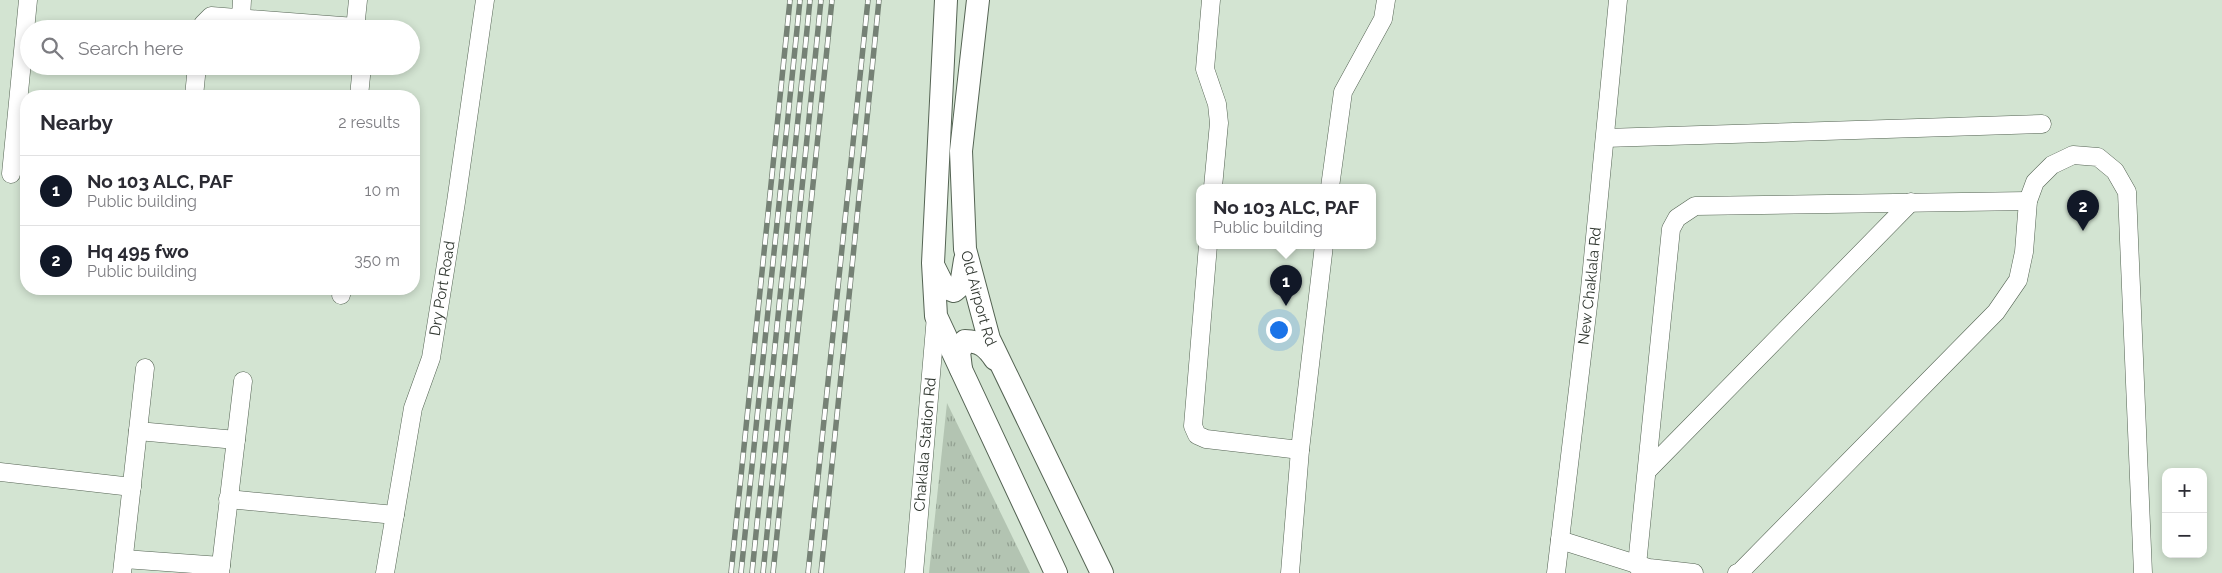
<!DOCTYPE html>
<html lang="en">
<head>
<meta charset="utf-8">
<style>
	:root { --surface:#fff; --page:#f7f7f7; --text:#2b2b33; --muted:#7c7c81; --line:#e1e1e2; --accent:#111827 }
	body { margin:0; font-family:Raleway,sans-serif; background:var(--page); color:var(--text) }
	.controls { position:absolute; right:15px; bottom:15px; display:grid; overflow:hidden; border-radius:10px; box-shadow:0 2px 8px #0003 }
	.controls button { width:45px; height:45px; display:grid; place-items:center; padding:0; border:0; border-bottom:1px solid var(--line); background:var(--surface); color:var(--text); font:25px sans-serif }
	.you { position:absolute; left:1278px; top:329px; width:18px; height:18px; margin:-12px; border:4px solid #fff; border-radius:50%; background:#1a73e8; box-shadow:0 0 0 8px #1a73e833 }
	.badge { display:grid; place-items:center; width:32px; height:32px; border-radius:50%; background:var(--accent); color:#fff; font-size:16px; font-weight:700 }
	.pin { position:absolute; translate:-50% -41px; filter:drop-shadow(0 1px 2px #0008) }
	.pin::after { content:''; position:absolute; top:26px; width:18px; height:15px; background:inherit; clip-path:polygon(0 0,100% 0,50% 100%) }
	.popup { position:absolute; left:1196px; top:184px; width:180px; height:65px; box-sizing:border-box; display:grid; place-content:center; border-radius:10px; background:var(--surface); filter:drop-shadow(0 1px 4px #0005); font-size:16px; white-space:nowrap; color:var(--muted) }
	.popup b { font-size:19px; color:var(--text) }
	.popup::after { content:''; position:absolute; left:50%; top:100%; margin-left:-10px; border:10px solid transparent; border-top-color:var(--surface) }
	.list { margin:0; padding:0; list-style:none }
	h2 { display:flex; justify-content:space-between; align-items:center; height:65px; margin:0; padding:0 20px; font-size:21px }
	h2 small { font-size:16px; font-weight:400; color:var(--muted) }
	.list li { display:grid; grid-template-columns:32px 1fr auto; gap:15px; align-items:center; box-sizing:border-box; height:70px; padding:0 20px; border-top:1px solid var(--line) }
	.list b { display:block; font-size:19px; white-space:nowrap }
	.list p { margin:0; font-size:16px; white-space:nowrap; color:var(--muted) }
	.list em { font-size:16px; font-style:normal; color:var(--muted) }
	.icon { flex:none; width:28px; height:28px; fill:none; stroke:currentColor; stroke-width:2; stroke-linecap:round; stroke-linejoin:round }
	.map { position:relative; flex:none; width:2222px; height:573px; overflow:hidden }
	.search { position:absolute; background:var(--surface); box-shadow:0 2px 8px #0003; left:20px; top:20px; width:400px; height:55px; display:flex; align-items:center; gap:12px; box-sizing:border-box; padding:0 18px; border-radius:28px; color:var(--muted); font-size:19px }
	.panel { position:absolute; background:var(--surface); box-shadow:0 2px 8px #0003; left:20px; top:90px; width:400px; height:205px; border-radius:20px }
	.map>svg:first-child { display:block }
</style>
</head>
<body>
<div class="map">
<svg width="2222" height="573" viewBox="0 0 2222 573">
	<defs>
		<pattern id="park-tufts" width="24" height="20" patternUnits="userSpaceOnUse" patternTransform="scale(1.25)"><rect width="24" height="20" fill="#b3c4b2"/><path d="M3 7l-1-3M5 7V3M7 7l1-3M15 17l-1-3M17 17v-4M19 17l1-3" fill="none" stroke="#92a091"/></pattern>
	</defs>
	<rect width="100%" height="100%" fill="#d3e4d2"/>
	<path fill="url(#park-tufts)" d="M 947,403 L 1030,573 L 929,573 Z"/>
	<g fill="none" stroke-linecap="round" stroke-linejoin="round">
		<defs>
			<g id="minor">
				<path d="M 1211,0 L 1205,69 L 1217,104 L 1219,123 L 1213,187"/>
				<path d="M 241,18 L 242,0"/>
				<path d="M 202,29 L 203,24 L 211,16 L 355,27"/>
				<path d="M 355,29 L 358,0"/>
				<path d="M 194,96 L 197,66"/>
				<path d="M 359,96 L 362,66"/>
				<path d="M 1605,138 L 2042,124"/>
				<path d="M 11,174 L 28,0"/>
				<path d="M 1330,187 L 1343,92 L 1383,19 L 1386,0"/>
				<path d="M 1208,245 L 1193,426 L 1197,435 L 1206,439 L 1300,450 L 1290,573"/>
				<path d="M 341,295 L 342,289"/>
				<path d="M 138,431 L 236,440"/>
				<path d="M 1300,450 L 1324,245"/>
				<path d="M 1647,471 L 1911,202"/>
				<path d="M 0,472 L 132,487"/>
				<path d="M 228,499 L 395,515"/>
				<path d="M 1560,540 L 1649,568 L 1694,573"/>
				<path d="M 124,559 L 221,566"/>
				<path d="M 122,573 L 145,368"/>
				<path d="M 220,573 L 243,381"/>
				<path id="s1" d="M 385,573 L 413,408 L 431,358 L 456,202 L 485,0"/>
				<path id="s2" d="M 914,573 L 936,316"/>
				<path id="s3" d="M 1556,573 L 1590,289 L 1618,0"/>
				<path d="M 1642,573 L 1637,565 L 1671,229 L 1677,218 L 1695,206 L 2028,201"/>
				<path d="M 1737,573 L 1740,572 L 1996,312 L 2018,280 L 2024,252 L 2028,201 L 2035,182 L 2052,165 L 2073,155 L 2098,157 L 2115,171 L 2127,192 L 2143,573"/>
			</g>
			<g id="major">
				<path d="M 946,0 L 933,263 L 936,316 L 1056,573"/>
				<path id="s4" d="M 978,0 L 961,151 L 965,249 L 989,339 L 1102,573"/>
				<path d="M 934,267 L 944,287 L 954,291 L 961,285 L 965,260"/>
				<path d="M 961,369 L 959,352 L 965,341 C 980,341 987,347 995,359"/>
			</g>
		</defs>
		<use href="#minor" stroke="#546353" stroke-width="19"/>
		<use href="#major" stroke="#546353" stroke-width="24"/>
		<use href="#minor" stroke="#fff" stroke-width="18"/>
		<use href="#major" stroke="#fff" stroke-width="22"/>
		<defs>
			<path id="rail" d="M 731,573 L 790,0
				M 741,573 L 800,0
				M 752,573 L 810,0
				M 763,573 L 821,0
				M 773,573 L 832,0
				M 808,573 L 868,0
				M 821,573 L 879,0"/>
		</defs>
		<use href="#rail" stroke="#758175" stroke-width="5.5"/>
		<use href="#rail" stroke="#fff" stroke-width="4" stroke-dasharray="11" stroke-linecap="butt"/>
	</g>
	<g text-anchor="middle" stroke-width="4" stroke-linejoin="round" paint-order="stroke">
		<g font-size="15" fill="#303730" stroke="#fff">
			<text dy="5" stroke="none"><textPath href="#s3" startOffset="289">New Chaklala Rd</textPath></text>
			<text dy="5" stroke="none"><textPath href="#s1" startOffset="291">Dry Port Road</textPath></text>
			<text dy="5" stroke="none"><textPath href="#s4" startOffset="301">Old Airport Rd</textPath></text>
			<text dy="5" stroke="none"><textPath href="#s2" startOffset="129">Chaklala Station Rd</textPath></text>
		</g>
	</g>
</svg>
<div class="controls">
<button>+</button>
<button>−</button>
</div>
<div class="you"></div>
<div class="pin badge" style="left:1286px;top:306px">1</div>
<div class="popup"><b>No 103 ALC, PAF</b>Public building</div>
<div class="pin badge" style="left:2083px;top:231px">2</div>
<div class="search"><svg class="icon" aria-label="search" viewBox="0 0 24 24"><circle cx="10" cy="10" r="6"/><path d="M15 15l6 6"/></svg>Search here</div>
<section class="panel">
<h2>Nearby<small>2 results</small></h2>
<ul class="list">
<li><span class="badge">1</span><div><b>No 103 ALC, PAF</b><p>Public building</p></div><em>10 m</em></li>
<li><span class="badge">2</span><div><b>Hq 495 fwo</b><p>Public building</p></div><em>350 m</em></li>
</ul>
</section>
</div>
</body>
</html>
